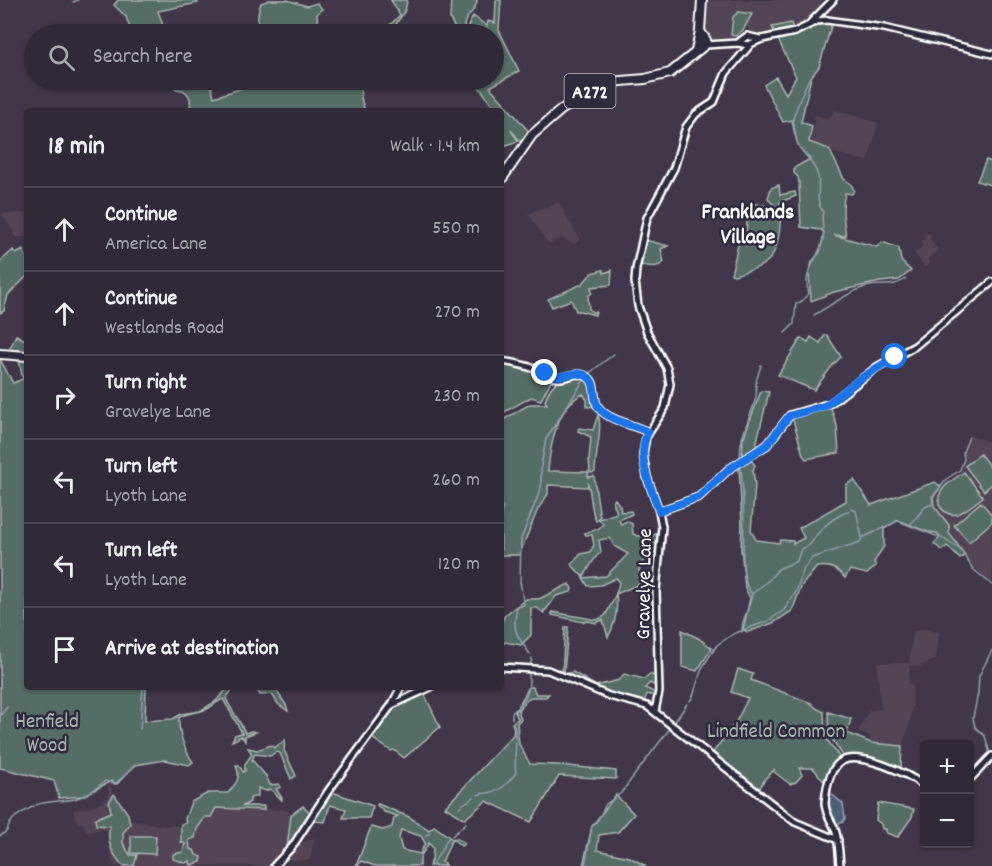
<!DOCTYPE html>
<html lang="en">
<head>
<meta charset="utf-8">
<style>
	:root { --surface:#322938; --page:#3d3543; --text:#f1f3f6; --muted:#a8a6ae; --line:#4d4553 }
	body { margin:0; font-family:Dekko,sans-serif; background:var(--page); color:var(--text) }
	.controls { position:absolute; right:18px; bottom:18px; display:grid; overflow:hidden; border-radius:6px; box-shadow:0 2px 4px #0004 }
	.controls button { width:54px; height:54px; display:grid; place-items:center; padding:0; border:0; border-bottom:2px solid var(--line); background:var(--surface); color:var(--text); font:30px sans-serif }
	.stop { position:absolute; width:18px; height:18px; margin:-14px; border:4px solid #1a73e8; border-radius:50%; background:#fff }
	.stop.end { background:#1a73e8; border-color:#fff; box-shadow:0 2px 6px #0008 }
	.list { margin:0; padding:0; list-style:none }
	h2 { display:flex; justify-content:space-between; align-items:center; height:78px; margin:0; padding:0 24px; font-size:26px }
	h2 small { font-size:20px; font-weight:400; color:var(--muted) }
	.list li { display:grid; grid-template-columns:39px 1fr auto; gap:18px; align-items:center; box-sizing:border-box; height:84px; padding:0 24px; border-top:2px solid var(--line) }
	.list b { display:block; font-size:22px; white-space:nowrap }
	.list p { margin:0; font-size:20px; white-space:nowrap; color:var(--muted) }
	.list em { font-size:20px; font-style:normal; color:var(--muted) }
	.icon { flex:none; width:33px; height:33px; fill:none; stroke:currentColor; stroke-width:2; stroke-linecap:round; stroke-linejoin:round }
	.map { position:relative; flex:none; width:992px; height:866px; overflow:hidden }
	.search { position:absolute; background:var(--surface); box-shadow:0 2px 4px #0004; left:24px; top:24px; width:480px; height:66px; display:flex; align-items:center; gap:15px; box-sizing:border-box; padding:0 21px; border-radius:33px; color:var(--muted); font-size:22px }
	.panel { position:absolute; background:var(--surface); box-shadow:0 2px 4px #0004; left:24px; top:108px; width:480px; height:582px; border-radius:6px }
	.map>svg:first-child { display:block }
</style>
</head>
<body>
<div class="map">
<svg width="992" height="866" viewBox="0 0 992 866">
	<rect width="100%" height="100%" fill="#42374a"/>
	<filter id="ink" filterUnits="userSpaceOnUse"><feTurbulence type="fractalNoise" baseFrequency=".0167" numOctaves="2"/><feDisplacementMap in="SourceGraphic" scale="12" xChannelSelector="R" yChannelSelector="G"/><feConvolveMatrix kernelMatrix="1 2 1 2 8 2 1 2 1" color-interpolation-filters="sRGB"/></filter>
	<g filter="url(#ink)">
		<path fill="#534456" d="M 706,0 L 833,0 L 800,29 L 762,39 L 751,35 L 748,28 L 743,29 L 739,39 L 721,41 L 713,40 L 704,28 Z
			M 834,110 L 878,123 L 868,161 L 833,153 L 831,150 L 811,142 L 815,115 L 830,120 Z
			M 558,202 L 580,239 L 575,244 L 561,238 L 549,244 L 528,214 L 544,207 L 547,208 Z
			M 27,213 L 27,237 L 16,237 L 2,214 Z
			M 929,233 L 931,241 L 939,250 L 927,259 L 930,263 L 925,267 L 915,254 L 915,252 L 922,248 L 922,240 L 925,240 L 925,234 Z
			M 971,436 L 992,443 L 992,585 L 971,564 L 949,533 L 949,525 L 934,506 L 933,497 L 941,487 L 961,471 L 965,460 L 964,453 Z
			M 924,629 L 939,632 L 936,659 L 919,667 L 910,665 L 908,684 L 912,685 L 913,703 L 908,730 L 902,746 L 871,743 L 870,736 L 858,732 L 869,711 L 881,709 L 877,663 L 909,663 L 913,632 Z
			M 108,781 L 110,781 L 112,795 L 123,803 L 130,820 L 163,826 L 186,825 L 230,791 L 225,807 L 285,810 L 293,814 L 288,849 L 272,866 L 115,866 L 111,858 L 112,857 L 109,849 L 106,830 L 99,829 L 87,833 L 83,823 L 78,824 L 73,810 L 88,808 L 103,802 L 109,795 Z
			M 314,838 L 310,860 L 290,860 L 286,853 L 292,847 Z"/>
		<path fill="#566c66" stroke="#aab6b2" stroke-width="1.5" fill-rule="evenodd" d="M 118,0 L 196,0 L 198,3 L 158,11 L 166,34 L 132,34 L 126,17 L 114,5 Z
			M 269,0 L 287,0 L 307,6 L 317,3 L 322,9 L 317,14 L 319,33 L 327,29 L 330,34 L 259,34 C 257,24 257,13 261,3 Z
			M 391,0 L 407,0 C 406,18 396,16 393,34 L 391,29 L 386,29 L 400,15 Z
			M 451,0 L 477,0 C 477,13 460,17 465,32 L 473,16 L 487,26 L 488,21 L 495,23 L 496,0 L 501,0 L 499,30 L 519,71 L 490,87 L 532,135 L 524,146 L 511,130 L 518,141 L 501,147 L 501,121 L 504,121 L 501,117 L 501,111 L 497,111 L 474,80 L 494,80 L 494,34 L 458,34 L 450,19 Z
			M 738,12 L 752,14 L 743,30 L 736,36 L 731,35 L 733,17 Z
			M 833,20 L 819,67 L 811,77 L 801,122 L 812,126 L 809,142 L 829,149 L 844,179 L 851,184 L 854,190 L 852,194 L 845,193 C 841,209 844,221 846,236 L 834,235 L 877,247 L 882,242 L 899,248 L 901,261 L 911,271 L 899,280 L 880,282 L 834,292 L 811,301 L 809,273 L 812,262 L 820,252 L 824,232 L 821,230 L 801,227 L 799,183 L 798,177 L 794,173 L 794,168 L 810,159 C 795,146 796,139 793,120 L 783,122 L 764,85 L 776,77 L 786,94 L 796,77 L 772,27 L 791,23 L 794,31 L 810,23 Z
			M 169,80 L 210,80 L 214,97 L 246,87 L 252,80 L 351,80 L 355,86 L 359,80 L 364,80 C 358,90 361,100 365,111 L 189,111 C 193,99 189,89 175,89 Z
			M 986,160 L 992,162 L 992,183 L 990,185 L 977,181 Z
			M 779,185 L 780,195 L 795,192 L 796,196 L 780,202 C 779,210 781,218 780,225 C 777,262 767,266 734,275 L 731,274 L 739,241 L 738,238 L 740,236 L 754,241 L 769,241 L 745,237 L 750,203 L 775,207 L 768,198 L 771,188 Z
			M 645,240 L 668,246 L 661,249 L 664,262 C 657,269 649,266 640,265 Z
			M 13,250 L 16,254 L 23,250 L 27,259 L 27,276 L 8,295 L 4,311 L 0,313 L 0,262 Z
			M 603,270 L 604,273 L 612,270 L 611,285 L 591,287 L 592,293 L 588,296 L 589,309 L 592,312 L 596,312 L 595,315 L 580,311 L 576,311 L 571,300 L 552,307 L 548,299 L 582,284 L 592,273 Z
			M 16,335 L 27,341 L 27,687 L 146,687 L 145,721 L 173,719 L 181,714 L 200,711 L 215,702 L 229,687 L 235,687 L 226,698 C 231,711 240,720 245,733 L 251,731 L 256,732 L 245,736 L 245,741 L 242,736 L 232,741 L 235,735 L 242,733 L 223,699 C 218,701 214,705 209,708 C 200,713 187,712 179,718 C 178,732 185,751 193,762 L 189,765 L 165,760 L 135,765 L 117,784 L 111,781 L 83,796 L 59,798 L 54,781 L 0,768 L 0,359 L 13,383 L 23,379 L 18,356 L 7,355 Z
			M 825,335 L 827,335 L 841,357 L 832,366 L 814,390 L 778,375 L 801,338 L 808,342 L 811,337 L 820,343 Z
			M 501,363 L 552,379 L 541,400 L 531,397 L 501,414 Z
			M 584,373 C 598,380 601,391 596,406 L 587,407 L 587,400 L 583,394 C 557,405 550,446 548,471 L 588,472 L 588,477 L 594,476 C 596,489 597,502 600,516 L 596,521 C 590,508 592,497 588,484 L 587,487 L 548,485 L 548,494 L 538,509 L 519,555 L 501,555 L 501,514 L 503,507 L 501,506 L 501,421 L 530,404 L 547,404 L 545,401 C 551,379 565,377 584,373 Z
			M 761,391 L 769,392 L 756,445 L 753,451 L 742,458 L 743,439 Z
			M 830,405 L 837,426 L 839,453 L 806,459 L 803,455 L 792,416 Z
			M 598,415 C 603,427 595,456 595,472 L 590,473 L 589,459 L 591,437 L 578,431 L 579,428 L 593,430 Z
			M 980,454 L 992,470 L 992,484 L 984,491 L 965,466 Z
			M 749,458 L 755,465 L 753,470 L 755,486 L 751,530 L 756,540 L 779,543 L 780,540 L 793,541 L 793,544 L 804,538 L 799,528 L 846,501 L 846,485 L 854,480 L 871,505 L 935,482 L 941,487 L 933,497 L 934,506 L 949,525 L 949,533 L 965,555 L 960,559 L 947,546 L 942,550 L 934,544 L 940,537 L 937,533 L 928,532 L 898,520 L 884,529 L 884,546 L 874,562 L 876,566 L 867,574 L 850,570 L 845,578 C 837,568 829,565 817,567 L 802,585 L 792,611 L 773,623 L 748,632 L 743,630 L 750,598 L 745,588 L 741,548 L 742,525 L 739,466 Z
			M 964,472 L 983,497 C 969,507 952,526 939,505 C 936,488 952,481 964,472 Z
			M 615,499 L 620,506 L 621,512 L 631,511 L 632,514 L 619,520 L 621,524 L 627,521 L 632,524 L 633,534 L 637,536 L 659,534 L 657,554 L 646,555 L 639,570 L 641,577 L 655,577 L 655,589 L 649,580 L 616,594 C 618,609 615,625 608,637 L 603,620 L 596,623 L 588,621 L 583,622 L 552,615 L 552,612 L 597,620 L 605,616 C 610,606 619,592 619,581 L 616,578 L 601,585 L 588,586 L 583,578 L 606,576 L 628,554 L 614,546 L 610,538 L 599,540 L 601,552 C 591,560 590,569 583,577 L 571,564 L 581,554 L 590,552 L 594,545 L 592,535 L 586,535 L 584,533 L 598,529 L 603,524 L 599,519 L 617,513 L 613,502 Z
			M 981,502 L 992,515 L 992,522 L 969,542 L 954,525 Z
			M 569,584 L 572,589 L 571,592 L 556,596 L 546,610 L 544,610 L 544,613 L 537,608 L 531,608 L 531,635 L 521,645 L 505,642 L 501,647 L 502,622 L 505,615 L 526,599 L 539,599 Z
			M 565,627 L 568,627 C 567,644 565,658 564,674 L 573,672 L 596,686 L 619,680 L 624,674 L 644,679 L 650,674 L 654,676 L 654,630 L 657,687 L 650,683 L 645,688 L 656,693 L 656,696 L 647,694 L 644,702 L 598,690 L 562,674 Z
			M 682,630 L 698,638 L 712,648 L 697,671 L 682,667 Z
			M 738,669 L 753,674 L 751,680 L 811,703 L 816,708 L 824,712 L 825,737 L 840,758 L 826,784 L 813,768 L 799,768 L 802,775 L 796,782 L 790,784 L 773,771 L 775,769 L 765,779 L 758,791 L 712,754 L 737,720 L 748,698 L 731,692 Z
			M 264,687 L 274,687 L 286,705 L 288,711 L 278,704 L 272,694 L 260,695 L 257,690 Z
			M 529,687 L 533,687 L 536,694 L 549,694 L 546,697 L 530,697 L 518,710 L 521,719 L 517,723 L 519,744 L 530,764 L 558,765 L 616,771 L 616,779 L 559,776 L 531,822 L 486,801 L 465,819 L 445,807 L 513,735 L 514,729 L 512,723 L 518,719 L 515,712 Z
			M 423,691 L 440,727 L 404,758 L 394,750 L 391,751 L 369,736 L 391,706 Z
			M 828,712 L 851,719 L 847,733 L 871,743 L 902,746 L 901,769 L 884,763 L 844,757 L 829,735 Z
			M 285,740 L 284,750 L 296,776 L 291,779 L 280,753 L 276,752 L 270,756 L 255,754 L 252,760 L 266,776 L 270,785 L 279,784 L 281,787 L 276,789 L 282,798 L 282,800 L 270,789 L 266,791 L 258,788 L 258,796 L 250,798 L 250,802 L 243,806 L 264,806 L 264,810 L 216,808 L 211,817 L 205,817 L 197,829 L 195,838 L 189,840 L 190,849 L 194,850 L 196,855 L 202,857 L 201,862 L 191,865 L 190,861 L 185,863 L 173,859 L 173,854 L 183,852 L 185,844 L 181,842 L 181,824 L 186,823 L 185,819 L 191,802 L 208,793 L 228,793 C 237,782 241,779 236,765 L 239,765 L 243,772 L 245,771 L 245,764 L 252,754 L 248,748 L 257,750 L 271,745 L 274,748 Z
			M 329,791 L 373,806 L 369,818 L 343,818 L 346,809 L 330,805 L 325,822 L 315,821 L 311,817 Z
			M 114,794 L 128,814 L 130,824 L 123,833 L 123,843 L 130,855 L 137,855 L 134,866 L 123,866 C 112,853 106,843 110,826 L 96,825 L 95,819 L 111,812 L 109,802 Z
			M 616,795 L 634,814 L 618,832 L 599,835 L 597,850 L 629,857 L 646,866 L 583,866 L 592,826 Z
			M 878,803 L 914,809 L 912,817 L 898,837 L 886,833 L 886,829 L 882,829 L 881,824 L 876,820 Z
			M 378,804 L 409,817 L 429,830 L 434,826 L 452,839 L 455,838 L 462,841 L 464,844 L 461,846 L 454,840 L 451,841 L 442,862 L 446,866 L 429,866 L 432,860 L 433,848 L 429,843 L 420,857 L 420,866 L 375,866 L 361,861 L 358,866 L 356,866 L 371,827 L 383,830 L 392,827 L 394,818 L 398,816 L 384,812 L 377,805 ZM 401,830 L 421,836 L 425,843 L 420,854 L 402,850 L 399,838 Z
			M 303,806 L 311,813 L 291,846 L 287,848 L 291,815 Z
			M 131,836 L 156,836 L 155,854 L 131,853 Z"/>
		<path fill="#4d6178" stroke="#94a0ae" stroke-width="1.5" d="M 829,792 L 843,804 L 845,818 L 843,822 L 836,825 C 828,814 827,806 829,792 Z"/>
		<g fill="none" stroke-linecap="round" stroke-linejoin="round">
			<path stroke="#94a0ae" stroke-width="1.5" d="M 73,2 L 78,0
				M 814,315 C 830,306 847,293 865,287 C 881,282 891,289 906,279
				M 785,333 L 794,324 L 796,304 L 802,301 L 809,293 C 801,272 819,259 823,240 C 825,230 820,221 823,212 C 815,202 820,189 818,176 C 815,164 807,158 800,148 C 795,141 794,130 792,121 C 797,107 802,92 809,79
				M 588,374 L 614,354
				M 740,460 C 739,433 750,421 756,397 C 757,392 756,388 756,383 C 757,377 760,370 761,365
				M 740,465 C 744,485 743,506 744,526 C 744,545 739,578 751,593
				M 851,509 L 856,511 L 862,537
				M 910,525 L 925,507 L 933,504 L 932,497 L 948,478 L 960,470 L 964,459 L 963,452 L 969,437
				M 742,632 C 741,618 751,607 752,594 L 770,579 L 778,569 L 797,561 L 801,549 C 815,544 811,540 821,530 C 828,522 839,515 849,511
				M 530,654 C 516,634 512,632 517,607 L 524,605 L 520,582 L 521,539 L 541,488 L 541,466 L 546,439 L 585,378
				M 530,666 L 532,658
				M 690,701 L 693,696 L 702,668 L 717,645 L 733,634 L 768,621 L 784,610 L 796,592 L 804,568 L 812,558 L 860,542 L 862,538 L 898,521 L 944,539 L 960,549 L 973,569 L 992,585
				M 0,716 L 7,707
				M 512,719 L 512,713 C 527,699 530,693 529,672
				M 674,723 L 687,704
				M 140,729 L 143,687
				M 990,754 L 985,736 L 975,727 L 973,718 L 978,693 L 979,676 L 992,650
				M 478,795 C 484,792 486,794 492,792 C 503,790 509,781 516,773 C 513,756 519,739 513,722
				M 36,805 C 49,800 62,802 75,799 C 85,796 97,788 105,781 L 115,784 L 135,766
				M 459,807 L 474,797
				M 426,835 L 430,833
				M 0,836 L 7,831 C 10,817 22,813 34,806
				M 452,836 L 466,823
				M 432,866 L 448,838
				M 585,866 L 592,826 L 598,820 L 606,804 L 621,793 L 671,727"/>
			<defs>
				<path id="secondary" d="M 811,22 L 833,0
					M 739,42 L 747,36 L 760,39
					M 705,45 L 738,43 L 748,45 L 762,39 L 795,32 L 817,21 L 827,20 L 884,28 L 992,54
					M 501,361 C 516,363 532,367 546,373 C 550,375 553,378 559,378 C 568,378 576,371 586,376 C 599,382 591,399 599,408 C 609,421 635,425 648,432
					M 659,511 L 699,497 L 729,469 L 767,445 L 790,415 L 831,403 L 877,367 L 915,346 L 992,282
					M 501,667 L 548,670 L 609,696 L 647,706 L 795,822 L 838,840
					M 392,705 L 431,687
					M 655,711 L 659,692 L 656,591 L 662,527 L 659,511 L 647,477 L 643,454 L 646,437 L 665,408 L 670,384 L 667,368 L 647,332 L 638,306 L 635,281 L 636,269 L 647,218 L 674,168 L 686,127 L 696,114 L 714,102 L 726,73 L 751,44
					M 970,779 L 992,756
					M 274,866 L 292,847 L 329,790 L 391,706 L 401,687
					M 840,866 C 839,854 839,841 835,829 C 831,820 825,813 825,803 C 826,790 829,768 842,761 C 860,751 909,774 924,786"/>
				<path id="highway" d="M 696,51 L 700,31 L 702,0
					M 501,180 L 532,135 L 561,110 L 595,88 L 610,82 L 645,79 L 670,73 L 706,44 L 706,40 L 700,31
					M 0,354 L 27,356"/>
			</defs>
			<use href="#secondary" stroke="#fff" stroke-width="10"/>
			<use href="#highway" stroke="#fff" stroke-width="12"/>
			<use href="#secondary" stroke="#2f2a3d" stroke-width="5"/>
			<use href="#highway" stroke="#2f2a3d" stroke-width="8"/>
		</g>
	</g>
	<g fill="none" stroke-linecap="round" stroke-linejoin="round" filter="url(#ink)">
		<path stroke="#1a73e8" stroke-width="8" d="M 545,373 C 563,382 571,369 585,375 C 599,382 591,398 599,408 C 609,421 635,425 648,432 C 635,456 651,487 659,511 L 699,497 L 729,469 L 767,445 L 789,416 L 825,406 L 858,380 L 895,357"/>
	</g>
	<g text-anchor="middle" stroke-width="5" stroke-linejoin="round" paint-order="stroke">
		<rect fill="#2f2a3d" stroke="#c1bfc5" stroke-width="1.5" x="564.5" y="74" width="51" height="34" rx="4.5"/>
		<g font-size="20" font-weight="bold" fill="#fff">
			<text x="590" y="98">A272</text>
		</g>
		<g font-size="21" fill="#fff" stroke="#2f2a3d">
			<text transform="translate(643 584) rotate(-89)" y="7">Gravelye Lane</text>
		</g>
		<g font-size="21" fill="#aab6b2" stroke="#2f2a3d">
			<text x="47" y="727">Henfield<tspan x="47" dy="24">Wood</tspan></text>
			<text x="776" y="737">Lindfield Common</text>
		</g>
		<g font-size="22" font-weight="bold" fill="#fff" stroke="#2f2a3d">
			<text x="748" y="218">Franklands<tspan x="748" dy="25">Village</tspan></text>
		</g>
	</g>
</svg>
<div class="controls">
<button>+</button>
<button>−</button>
</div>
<div class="stop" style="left:895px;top:357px"></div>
<div class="stop end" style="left:545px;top:373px"></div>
<div class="search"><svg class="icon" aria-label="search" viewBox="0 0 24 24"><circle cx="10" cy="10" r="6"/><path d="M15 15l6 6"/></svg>Search here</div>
<section class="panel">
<h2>18 min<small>Walk · 1.4 km</small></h2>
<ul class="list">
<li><svg class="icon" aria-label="ahead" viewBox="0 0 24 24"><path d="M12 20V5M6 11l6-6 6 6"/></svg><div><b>Continue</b><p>America Lane</p></div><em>550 m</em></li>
<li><svg class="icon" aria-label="ahead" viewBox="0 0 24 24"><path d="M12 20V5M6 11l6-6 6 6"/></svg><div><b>Continue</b><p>Westlands Road</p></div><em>270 m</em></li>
<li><svg class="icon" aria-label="right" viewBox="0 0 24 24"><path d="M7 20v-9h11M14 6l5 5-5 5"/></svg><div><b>Turn right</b><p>Gravelye Lane</p></div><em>230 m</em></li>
<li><svg class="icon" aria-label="left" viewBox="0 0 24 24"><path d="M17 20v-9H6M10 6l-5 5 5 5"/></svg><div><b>Turn left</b><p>Lyoth Lane</p></div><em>260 m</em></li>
<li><svg class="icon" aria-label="left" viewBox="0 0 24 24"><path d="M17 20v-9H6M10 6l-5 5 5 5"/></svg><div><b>Turn left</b><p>Lyoth Lane</p></div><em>120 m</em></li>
<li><svg class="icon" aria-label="arrive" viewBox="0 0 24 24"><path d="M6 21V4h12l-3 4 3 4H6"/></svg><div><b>Arrive at destination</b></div></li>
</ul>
</section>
</div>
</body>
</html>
